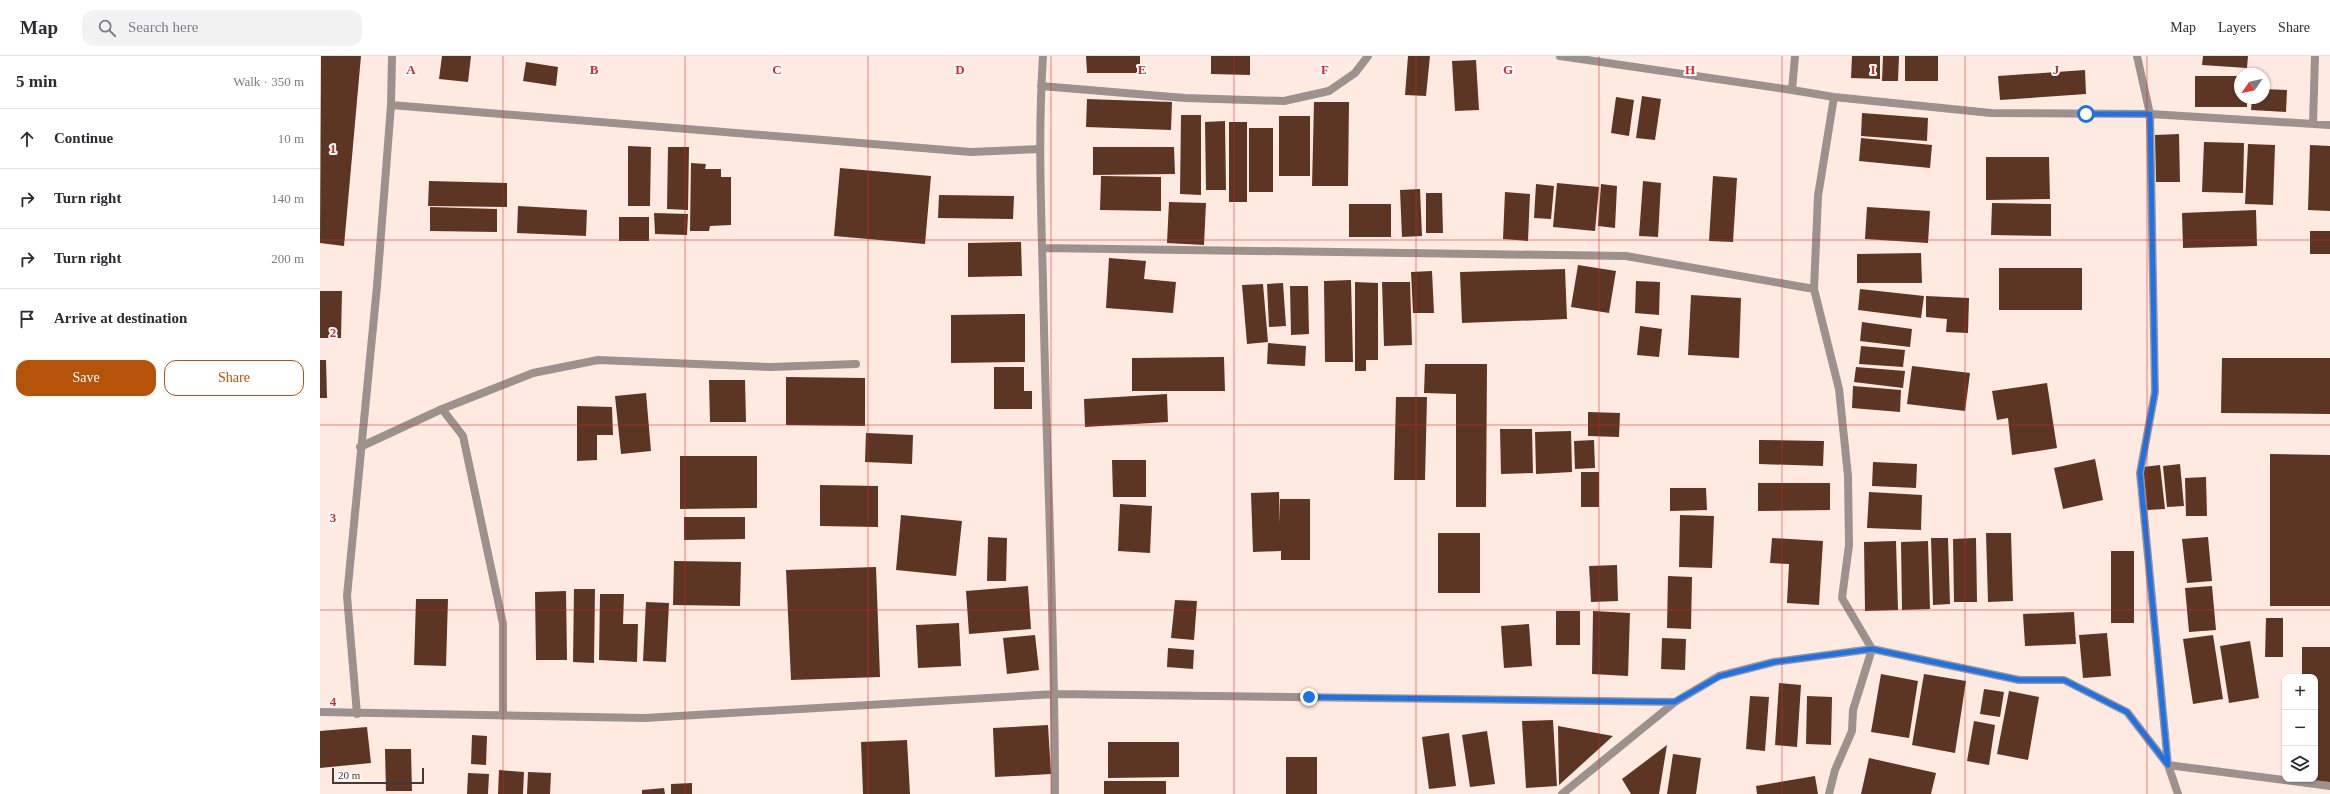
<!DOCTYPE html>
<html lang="en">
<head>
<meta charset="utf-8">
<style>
	:root { --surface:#fff; --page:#f2f2f3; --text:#2b2b33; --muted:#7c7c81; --line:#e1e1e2; --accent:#b45309 }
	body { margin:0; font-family:"Times New Roman",serif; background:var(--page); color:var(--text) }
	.controls { position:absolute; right:12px; bottom:12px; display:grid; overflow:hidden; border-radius:8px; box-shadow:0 1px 3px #0004 }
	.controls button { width:36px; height:36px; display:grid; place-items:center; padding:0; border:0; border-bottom:1px solid var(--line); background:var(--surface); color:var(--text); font:20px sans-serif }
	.compass { position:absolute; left:1914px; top:12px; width:36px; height:36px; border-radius:50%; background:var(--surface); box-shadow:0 1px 3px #0004; rotate:236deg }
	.scale { position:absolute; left:12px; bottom:10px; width:92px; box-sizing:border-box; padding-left:4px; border:2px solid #423834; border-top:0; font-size:11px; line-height:14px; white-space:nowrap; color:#423834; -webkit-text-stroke:3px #fcfcfc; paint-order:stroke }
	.stop { position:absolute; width:12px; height:12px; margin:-9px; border:3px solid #1a73e8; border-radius:50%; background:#fff }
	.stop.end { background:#1a73e8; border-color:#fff; box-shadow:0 1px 4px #0008 }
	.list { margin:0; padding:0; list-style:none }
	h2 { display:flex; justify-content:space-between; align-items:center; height:52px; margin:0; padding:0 16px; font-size:17px }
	h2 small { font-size:13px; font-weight:400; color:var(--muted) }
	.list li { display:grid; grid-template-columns:26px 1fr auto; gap:12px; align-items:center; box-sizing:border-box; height:60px; padding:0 16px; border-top:1px solid var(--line) }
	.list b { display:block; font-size:15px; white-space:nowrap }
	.list em { font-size:13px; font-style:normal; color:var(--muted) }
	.actions { display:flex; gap:8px; padding:12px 16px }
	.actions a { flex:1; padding:9px 0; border:1px solid var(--accent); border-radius:12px; text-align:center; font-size:14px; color:var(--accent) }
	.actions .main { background:var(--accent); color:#fff }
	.icon { flex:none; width:22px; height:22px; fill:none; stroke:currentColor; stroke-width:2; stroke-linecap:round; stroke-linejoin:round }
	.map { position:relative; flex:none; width:2010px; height:738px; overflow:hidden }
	header { display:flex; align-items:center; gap:24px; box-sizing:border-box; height:56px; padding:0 20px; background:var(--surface); border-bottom:1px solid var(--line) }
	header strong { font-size:19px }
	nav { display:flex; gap:22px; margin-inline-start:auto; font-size:14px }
	.search { width:280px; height:36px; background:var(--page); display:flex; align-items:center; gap:10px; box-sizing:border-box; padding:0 14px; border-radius:12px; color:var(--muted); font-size:15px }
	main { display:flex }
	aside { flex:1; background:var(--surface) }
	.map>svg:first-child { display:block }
</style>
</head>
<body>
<header>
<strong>Map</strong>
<div class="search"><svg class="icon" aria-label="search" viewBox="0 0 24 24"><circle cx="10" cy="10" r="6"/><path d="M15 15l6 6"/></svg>Search here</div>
<nav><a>Map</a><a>Layers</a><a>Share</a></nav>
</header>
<main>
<aside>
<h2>5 min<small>Walk · 350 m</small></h2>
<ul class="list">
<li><svg class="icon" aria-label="ahead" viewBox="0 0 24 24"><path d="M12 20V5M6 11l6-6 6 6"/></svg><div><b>Continue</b></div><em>10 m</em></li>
<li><svg class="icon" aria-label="right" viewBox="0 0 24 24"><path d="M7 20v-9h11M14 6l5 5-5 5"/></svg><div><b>Turn right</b></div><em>140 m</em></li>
<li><svg class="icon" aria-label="right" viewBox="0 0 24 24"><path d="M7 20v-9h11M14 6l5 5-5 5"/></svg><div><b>Turn right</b></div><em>200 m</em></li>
<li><svg class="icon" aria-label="arrive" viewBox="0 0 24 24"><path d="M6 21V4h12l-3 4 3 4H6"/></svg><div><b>Arrive at destination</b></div></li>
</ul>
<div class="actions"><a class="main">Save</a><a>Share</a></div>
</aside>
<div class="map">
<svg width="2010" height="738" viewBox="0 0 2010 738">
	<rect width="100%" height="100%" fill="#ffeae1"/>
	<path fill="#5c3523" d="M 1,0 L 41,0 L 24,190 L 0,187 Z
		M 122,0 L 151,0 L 148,26 L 119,23 Z
		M 766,0 L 820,0 L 820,17 L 767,17 Z
		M 891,0 L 930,0 L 930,19 L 891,18 Z
		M 1088,0 L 1110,0 L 1106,40 L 1085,39 Z
		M 1532,0 L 1560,0 L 1560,23 L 1531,22 Z
		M 1563,0 L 1579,0 L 1578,25 L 1562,25 Z
		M 1585,0 L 1618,0 L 1618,25 L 1585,25 Z
		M 1883,0 L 1928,0 L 1927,12 L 1882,9 Z
		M 1156,4 L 1159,54 L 1135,55 L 1132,5 Z
		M 206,6 L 238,11 L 236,30 L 203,25 Z
		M 1765,14 L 1766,38 L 1680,44 L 1678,20 Z
		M 1875,20 L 1920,20 L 1920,42 L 1927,42 L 1927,51 L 1875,51 Z
		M 1944,33 L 1967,34 L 1966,56 L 1931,54 L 1932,42 L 1944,42 Z
		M 1322,40 L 1341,43 L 1335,84 L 1316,82 Z
		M 1296,41 L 1314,44 L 1309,80 L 1291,77 Z
		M 767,43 L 852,46 L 851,74 L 766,71 Z
		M 994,46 L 1029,46 L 1028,130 L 992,130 Z
		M 1542,57 L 1608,62 L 1607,85 L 1541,80 Z
		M 861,59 L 881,59 L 881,139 L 860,138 Z
		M 959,60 L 990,60 L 990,120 L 959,120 Z
		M 905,65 L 906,134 L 886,134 L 885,66 Z
		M 909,66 L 927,66 L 927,146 L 909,146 Z
		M 929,72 L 953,72 L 953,136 L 929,136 Z
		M 1859,78 L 1860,126 L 1836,126 L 1835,79 Z
		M 1541,82 L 1612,89 L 1610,112 L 1539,105 Z
		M 1884,86 L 1924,87 L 1923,137 L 1882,136 Z
		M 1928,88 L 1955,89 L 1953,149 L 1925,148 Z
		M 1990,89 L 2010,90 L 2010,155 L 1988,154 Z
		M 308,90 L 331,91 L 330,150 L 308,150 Z
		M 348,91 L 369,91 L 368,154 L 347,153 Z
		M 773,91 L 854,91 L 855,118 L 773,119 Z
		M 1666,101 L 1729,101 L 1730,143 L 1666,144 Z
		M 371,107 L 386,108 L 385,113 L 401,113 L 401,121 L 411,121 L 411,169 L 390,170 L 389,175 L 370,175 Z
		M 520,112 L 611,120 L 605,188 L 514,180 Z
		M 781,120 L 841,121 L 841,155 L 780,154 Z
		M 1393,120 L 1417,122 L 1413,186 L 1389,185 Z
		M 109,125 L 187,127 L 187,151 L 108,150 Z
		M 1323,125 L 1341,127 L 1338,181 L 1319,180 Z
		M 1237,127 L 1279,131 L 1275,175 L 1233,171 Z
		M 1216,128 L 1234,130 L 1231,163 L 1214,162 Z
		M 1281,128 L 1297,130 L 1295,172 L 1278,170 Z
		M 1100,133 L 1102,180 L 1082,181 L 1080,134 Z
		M 1185,136 L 1210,138 L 1208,185 L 1183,183 Z
		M 1106,137 L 1122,137 L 1123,177 L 1106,177 Z
		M 619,139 L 694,140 L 693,163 L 618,162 Z
		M 849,146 L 886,147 L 884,189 L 847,187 Z
		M 1672,147 L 1731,148 L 1731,180 L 1671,179 Z
		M 1029,148 L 1071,148 L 1071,181 L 1029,181 Z
		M 198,150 L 267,154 L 266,180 L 197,177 Z
		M 110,151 L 177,153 L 177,176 L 110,175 Z
		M 1547,151 L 1610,155 L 1608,187 L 1545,183 Z
		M 1936,154 L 1937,190 L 1863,192 L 1862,157 Z
		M 334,157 L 368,158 L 367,179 L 335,178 Z
		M 299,161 L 329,161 L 329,185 L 299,185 Z
		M 1990,175 L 2010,175 L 2010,198 L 1990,198 Z
		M 701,186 L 702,220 L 648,221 L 648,187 Z
		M 1601,197 L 1602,227 L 1537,227 L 1537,198 Z
		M 789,202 L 826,205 L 824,223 L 856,226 L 853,257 L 786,252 Z
		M 1258,209 L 1296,215 L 1289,257 L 1251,251 Z
		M 1679,212 L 1762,212 L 1762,254 L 1679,254 Z
		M 1245,213 L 1247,263 L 1142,267 L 1140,216 Z
		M 1112,215 L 1114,257 L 1093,257 L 1091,216 Z
		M 1031,224 L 1033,306 L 1005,306 L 1004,225 Z
		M 1316,225 L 1340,226 L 1339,259 L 1315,257 Z
		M 1035,226 L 1058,227 L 1058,304 L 1046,304 L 1046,315 L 1035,315 Z
		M 1062,226 L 1090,226 L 1092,289 L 1064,290 Z
		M 963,227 L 966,270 L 949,271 L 947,228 Z
		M 943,228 L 948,286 L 927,288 L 922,229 Z
		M 970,230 L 988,230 L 989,278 L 971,279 Z
		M 1540,233 L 1604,240 L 1601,262 L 1538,254 Z
		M 0,235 L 22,235 L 21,282 L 0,282 Z
		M 1371,239 L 1421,242 L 1419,302 L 1368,299 Z
		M 1606,240 L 1649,242 L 1648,277 L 1626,276 L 1627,263 L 1606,261 Z
		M 705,258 L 705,306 L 631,307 L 631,259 Z
		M 1542,266 L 1592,273 L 1590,291 L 1540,285 Z
		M 1320,270 L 1342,273 L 1339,301 L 1317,299 Z
		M 948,287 L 986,290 L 985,310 L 947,308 Z
		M 1541,290 L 1585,294 L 1583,311 L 1539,308 Z
		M 904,301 L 905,335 L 812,335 L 812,302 Z
		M 1902,302 L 2010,302 L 2010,358 L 1901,357 Z
		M 0,304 L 6,304 L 7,342 L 0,342 Z
		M 1105,308 L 1167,308 L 1166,451 L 1136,451 L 1136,338 L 1104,337 Z
		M 1592,310 L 1650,317 L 1645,355 L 1587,348 Z
		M 674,311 L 704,311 L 704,335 L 712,335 L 712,353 L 674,353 Z
		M 1536,311 L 1585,315 L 1583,332 L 1534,326 Z
		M 466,321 L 545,322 L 545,370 L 466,369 Z
		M 389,324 L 425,324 L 426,366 L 390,366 Z
		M 1727,327 L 1737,392 L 1692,399 L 1688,362 L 1677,364 L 1672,335 Z
		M 1533,330 L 1581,334 L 1580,356 L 1532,352 Z
		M 326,337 L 331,395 L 301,398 L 295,340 Z
		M 847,338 L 848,366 L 765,371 L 764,343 Z
		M 1076,341 L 1107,341 L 1105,424 L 1074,424 Z
		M 257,350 L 292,351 L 293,379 L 277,379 L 277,404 L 257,405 Z
		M 1268,356 L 1300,357 L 1299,381 L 1268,380 Z
		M 1180,373 L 1212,373 L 1213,417 L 1181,418 Z
		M 1251,375 L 1252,416 L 1216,418 L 1215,376 Z
		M 546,377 L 593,379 L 592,408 L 545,406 Z
		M 1274,384 L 1275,412 L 1255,413 L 1254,385 Z
		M 1439,384 L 1504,385 L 1503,410 L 1439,408 Z
		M 1950,398 L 2010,399 L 2010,550 L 1950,550 Z
		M 360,400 L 437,400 L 437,452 L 360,453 Z
		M 1775,403 L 1783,444 L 1743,453 L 1734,412 Z
		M 792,404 L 826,404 L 826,441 L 793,441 Z
		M 1553,406 L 1597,408 L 1596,432 L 1552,430 Z
		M 1860,408 L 1864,450 L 1847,451 L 1843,410 Z
		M 1840,409 L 1845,453 L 1827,454 L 1823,411 Z
		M 1261,416 L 1279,416 L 1279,451 L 1261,451 Z
		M 1886,421 L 1887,460 L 1866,460 L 1865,422 Z
		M 1438,427 L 1510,427 L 1510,454 L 1438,455 Z
		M 500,429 L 558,430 L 558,471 L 500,470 Z
		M 1350,432 L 1386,432 L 1387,454 L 1350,455 Z
		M 959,436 L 960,468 L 960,443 L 990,443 L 990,504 L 961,504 L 961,495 L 933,496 L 931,437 Z
		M 1549,436 L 1602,439 L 1601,474 L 1547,472 Z
		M 800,448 L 832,450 L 830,497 L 798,495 Z
		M 581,459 L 642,465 L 636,520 L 576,514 Z
		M 1360,459 L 1394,460 L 1392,512 L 1359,511 Z
		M 364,461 L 425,461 L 425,483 L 364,484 Z
		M 1118,477 L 1160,477 L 1160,537 L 1118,537 Z
		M 1666,477 L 1691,477 L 1693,545 L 1668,546 Z
		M 668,481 L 687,482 L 686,525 L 667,525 Z
		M 1888,481 L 1892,525 L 1867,527 L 1862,483 Z
		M 1452,482 L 1503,485 L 1499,549 L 1467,547 L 1469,508 L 1450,507 Z
		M 1611,482 L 1628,482 L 1630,548 L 1613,549 Z
		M 1656,482 L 1657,546 L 1634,546 L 1633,483 Z
		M 1576,485 L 1578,554 L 1545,555 L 1544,486 Z
		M 1608,485 L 1610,553 L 1582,554 L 1581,486 Z
		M 1791,495 L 1814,495 L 1814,567 L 1791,567 Z
		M 354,505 L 421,506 L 420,550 L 353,549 Z
		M 1297,509 L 1298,545 L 1271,546 L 1269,510 Z
		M 556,511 L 560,621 L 471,624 L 466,514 Z
		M 1348,520 L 1372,521 L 1371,573 L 1347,572 Z
		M 708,530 L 711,573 L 649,578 L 646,535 Z
		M 1892,530 L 1896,574 L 1869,576 L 1865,532 Z
		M 254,533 L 275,533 L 274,607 L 253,606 Z
		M 246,535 L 247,604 L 216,604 L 215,536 Z
		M 280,538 L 304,538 L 303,568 L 318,568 L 317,606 L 279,604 Z
		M 96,543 L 128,543 L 126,610 L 94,609 Z
		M 855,544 L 877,545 L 874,584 L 851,582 Z
		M 326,546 L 349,547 L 346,606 L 323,605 Z
		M 1236,555 L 1260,555 L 1260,589 L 1236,589 Z
		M 1273,555 L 1310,557 L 1308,620 L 1272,618 Z
		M 1754,556 L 1756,588 L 1705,590 L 1703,558 Z
		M 1946,562 L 1963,562 L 1963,601 L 1945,601 Z
		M 639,567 L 641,610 L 598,612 L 596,569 Z
		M 1209,568 L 1212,610 L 1184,612 L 1181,570 Z
		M 1787,577 L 1791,620 L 1763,622 L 1759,579 Z
		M 715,579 L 719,614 L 687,618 L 683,582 Z
		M 1893,579 L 1903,643 L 1873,648 L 1863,583 Z
		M 1342,582 L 1366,583 L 1365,614 L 1341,613 Z
		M 1930,585 L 1939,642 L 1909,647 L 1900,590 Z
		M 1982,591 L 2010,591 L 2010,727 L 1982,723 L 1995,723 L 1995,621 L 1982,621 Z
		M 848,592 L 874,594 L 873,613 L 847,611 Z
		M 1561,618 L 1598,625 L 1589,682 L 1551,676 Z
		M 1604,618 L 1646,625 L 1635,697 L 1592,689 Z
		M 1459,627 L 1481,629 L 1477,691 L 1455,689 Z
		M 1664,633 L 1684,636 L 1680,661 L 1660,658 Z
		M 1689,635 L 1719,641 L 1708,704 L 1677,698 Z
		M 1430,640 L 1449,641 L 1445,695 L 1426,693 Z
		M 1487,640 L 1512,641 L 1511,689 L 1486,688 Z
		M 1233,664 L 1237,730 L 1206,732 L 1202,665 Z
		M 1654,665 L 1675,669 L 1669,709 L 1647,705 Z
		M 728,669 L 731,718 L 675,721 L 673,672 Z
		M 1238,670 L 1293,680 L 1239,729 Z
		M 47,671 L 51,707 L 0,712 L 0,675 Z
		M 1167,675 L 1175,728 L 1150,731 L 1142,679 Z
		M 1129,677 L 1136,730 L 1109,733 L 1102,681 Z
		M 152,679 L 167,680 L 166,709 L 151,708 Z
		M 587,684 L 590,738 L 543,738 L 541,686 Z
		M 788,686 L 859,686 L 859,721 L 788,722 Z
		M 1347,689 L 1339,738 L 1311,738 L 1302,723 Z
		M 65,693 L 91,693 L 92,735 L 66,735 Z
		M 1353,698 L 1381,702 L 1376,738 L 1347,738 Z
		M 966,701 L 997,701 L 997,738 L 966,738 Z
		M 1549,702 L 1616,717 L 1611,738 L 1541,738 Z
		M 179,714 L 204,716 L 203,738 L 178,738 Z
		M 208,716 L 231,717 L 230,738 L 207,738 Z
		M 148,717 L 169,718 L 168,738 L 147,738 Z
		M 1495,720 L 1498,738 L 1437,738 L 1436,730 Z
		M 784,725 L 846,725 L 846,738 L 784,738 Z
		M 372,727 L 372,738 L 351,738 L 351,728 Z
		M 344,732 L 345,738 L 322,738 L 322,734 Z"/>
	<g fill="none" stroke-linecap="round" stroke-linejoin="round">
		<path stroke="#9c918d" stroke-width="8" d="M 723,0 C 718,75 721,151 723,226 C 726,397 735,567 735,738
			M 1240,0 L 1472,34 L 1475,0
			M 1817,0 L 1830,58 L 1835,336 L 1820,417 L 1848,709 L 2010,730
			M 721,30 L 865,42 L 964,45 L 1009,35 L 1035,17 L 1048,0
			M 1472,34 L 1514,41 L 1498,140 L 1494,233 L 1519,333 L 1528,420 L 1529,489 L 1522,542 L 1552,593 L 1533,654 L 1532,675 L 1515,714 L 1509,738
			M 1514,41 L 1671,57 L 1830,58 L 2010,69
			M 71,49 L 72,0
			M 1993,68 L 1995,0
			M 722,192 L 1306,200 L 1494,233
			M 122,353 L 143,380 L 183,568 L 183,660
			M 40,391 L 122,353 L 213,317 L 278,304 L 451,311 L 536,308
			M 0,656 L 325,662 L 735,638 L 1355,646
			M 37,658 L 27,540 L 57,230 L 71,49 L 651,96 L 720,93
			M 1242,738 L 1355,646 L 1399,620 L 1454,606 L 1552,593 L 1699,624 L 1744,624 L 1807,656 L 1848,709 L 1858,738"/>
	</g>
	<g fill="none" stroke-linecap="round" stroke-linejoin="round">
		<path stroke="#1a73e8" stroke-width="5" d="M 989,641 L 1354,646 L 1400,620 L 1454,606 L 1552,593 L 1699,624 L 1744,624 L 1807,656 L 1848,709 L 1820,417 L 1835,336 L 1830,58 L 1766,58"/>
	</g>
	<path fill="none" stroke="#d62828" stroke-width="1" stroke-opacity="0.55" d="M 183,0 L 183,738M 365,0 L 365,738M 548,0 L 548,738M 731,0 L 731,738M 914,0 L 914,738M 1096,0 L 1096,738M 1279,0 L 1279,738M 1462,0 L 1462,738M 1645,0 L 1645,738M 1827,0 L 1827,738M 0,184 L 2010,184M 0,369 L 2010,369M 0,554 L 2010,554"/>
	<g font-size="13" text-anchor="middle" font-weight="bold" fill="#d62828" stroke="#fcfcfc" stroke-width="4" stroke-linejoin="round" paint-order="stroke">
		<text x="91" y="18">A</text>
		<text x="274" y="18">B</text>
		<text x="457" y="18">C</text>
		<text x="640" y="18">D</text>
		<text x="822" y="18">E</text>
		<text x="1005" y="18">F</text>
		<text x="1188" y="18">G</text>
		<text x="1370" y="18">H</text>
		<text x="1553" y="18">I</text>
		<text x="1736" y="18">J</text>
		<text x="13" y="97">1</text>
		<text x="13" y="281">2</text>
		<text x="13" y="466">3</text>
		<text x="13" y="650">4</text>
	</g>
</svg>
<div class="controls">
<button>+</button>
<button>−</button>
<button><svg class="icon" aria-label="layers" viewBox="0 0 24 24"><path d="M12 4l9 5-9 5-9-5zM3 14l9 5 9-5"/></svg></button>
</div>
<svg class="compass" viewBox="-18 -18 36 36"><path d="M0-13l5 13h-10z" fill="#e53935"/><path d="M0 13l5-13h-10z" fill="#7c7c81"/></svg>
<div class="scale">20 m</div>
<div class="stop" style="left:1766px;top:58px"></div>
<div class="stop end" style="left:989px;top:641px"></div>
</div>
</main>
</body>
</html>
